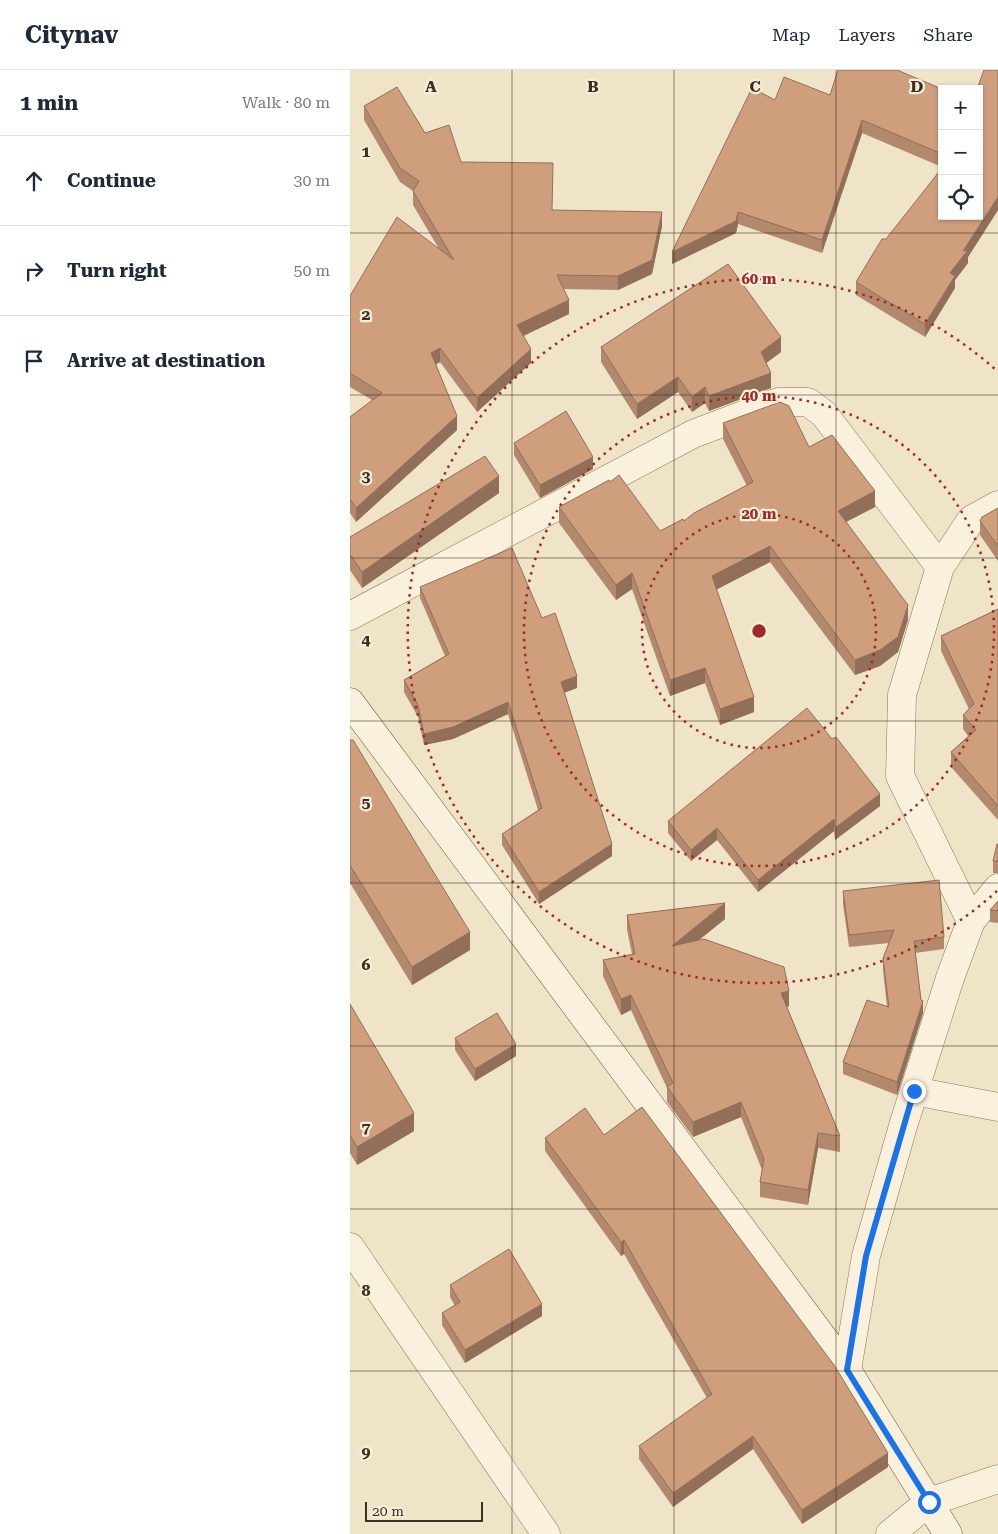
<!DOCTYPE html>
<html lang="en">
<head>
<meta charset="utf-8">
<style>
	:root { --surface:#fff; --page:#f2f2f3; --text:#1f2937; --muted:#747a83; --line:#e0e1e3 }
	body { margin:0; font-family:"Roboto Serif",serif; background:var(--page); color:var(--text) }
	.controls { position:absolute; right:15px; top:15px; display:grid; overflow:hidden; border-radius:0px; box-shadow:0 1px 4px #0004 }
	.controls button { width:45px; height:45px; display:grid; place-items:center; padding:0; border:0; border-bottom:1px solid var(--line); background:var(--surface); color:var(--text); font:25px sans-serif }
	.scale { position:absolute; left:15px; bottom:12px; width:118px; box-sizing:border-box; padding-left:5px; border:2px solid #3d2e20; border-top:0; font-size:14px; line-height:18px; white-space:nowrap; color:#3d2e20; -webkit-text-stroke:4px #f7eed8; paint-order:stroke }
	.stop { position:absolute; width:15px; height:15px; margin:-11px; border:4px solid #1a73e8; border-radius:50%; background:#fff }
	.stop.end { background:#1a73e8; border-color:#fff; box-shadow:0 1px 5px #0008 }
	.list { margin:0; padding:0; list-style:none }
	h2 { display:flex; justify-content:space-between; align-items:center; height:65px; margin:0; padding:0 20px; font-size:21px }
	h2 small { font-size:16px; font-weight:400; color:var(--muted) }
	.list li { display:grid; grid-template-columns:32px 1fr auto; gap:15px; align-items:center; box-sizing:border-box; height:90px; padding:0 20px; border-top:1px solid var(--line) }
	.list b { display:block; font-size:19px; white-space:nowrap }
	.list em { font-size:16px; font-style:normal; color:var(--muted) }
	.icon { flex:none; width:28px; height:28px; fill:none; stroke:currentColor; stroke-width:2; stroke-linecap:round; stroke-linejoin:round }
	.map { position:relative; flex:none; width:648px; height:1464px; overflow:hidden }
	header { display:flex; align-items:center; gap:30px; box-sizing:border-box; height:70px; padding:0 25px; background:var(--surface); border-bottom:1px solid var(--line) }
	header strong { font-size:24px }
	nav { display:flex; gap:28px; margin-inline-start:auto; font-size:18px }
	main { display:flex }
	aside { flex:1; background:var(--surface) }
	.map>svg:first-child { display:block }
</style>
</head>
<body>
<header>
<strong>Citynav</strong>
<nav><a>Map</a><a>Layers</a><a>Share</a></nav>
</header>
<main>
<aside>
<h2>1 min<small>Walk · 80 m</small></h2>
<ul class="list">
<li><svg class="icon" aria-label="ahead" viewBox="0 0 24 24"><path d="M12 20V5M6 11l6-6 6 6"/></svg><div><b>Continue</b></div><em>30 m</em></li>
<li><svg class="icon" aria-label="right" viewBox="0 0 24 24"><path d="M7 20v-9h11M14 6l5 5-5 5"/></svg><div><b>Turn right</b></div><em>50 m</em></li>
<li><svg class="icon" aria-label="arrive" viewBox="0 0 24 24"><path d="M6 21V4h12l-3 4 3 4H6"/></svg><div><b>Arrive at destination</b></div></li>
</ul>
</aside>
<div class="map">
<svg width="648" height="1464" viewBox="0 0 648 1464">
	<rect width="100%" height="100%" fill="#f0e4c8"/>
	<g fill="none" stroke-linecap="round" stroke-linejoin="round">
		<defs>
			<path id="street" d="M 0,546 L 343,364 L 428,332 L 458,332 L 474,344 L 590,497
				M 621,851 L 550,706 L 552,625 L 590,497 L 621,450 L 648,435
				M 564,1021 L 648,1037
				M 0,1177 L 196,1464
				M 497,1300 L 516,1186 L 553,1056 L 600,908 L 621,851 L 648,818
				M 540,1464 L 579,1432 L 648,1409"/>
			<path id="secondary" d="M 0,632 L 497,1300 L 598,1464"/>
		</defs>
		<use href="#street" stroke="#8d765c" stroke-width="29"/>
		<use href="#secondary" stroke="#6f573f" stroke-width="29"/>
		<use href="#street" stroke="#faf1dc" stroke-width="28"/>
		<use href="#secondary" stroke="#faf1dc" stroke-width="28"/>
	</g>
	<path fill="#b2896c" d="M 648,0 L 648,140 L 618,187 L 618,193 L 605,210 L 605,218 L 575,267 L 506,225 L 506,212 L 536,169 L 592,146 Z
		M 592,19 L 592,97 L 512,63 L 472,183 L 388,154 L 386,163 L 322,194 L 425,30 L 480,25 Z
		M 14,36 L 75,63 L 111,92 L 202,140 L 312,156 L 302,204 L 268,220 L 213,219 L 219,244 L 173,266 L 181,293 L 127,342 L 90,292 L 86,294 L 107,360 L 6,452 L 0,443 L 0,347 L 22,330 L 0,317 L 0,226 L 89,179 L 63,135 L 63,121 L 50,112 L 14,50 Z
		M 251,277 L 431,282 L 416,293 L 421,318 L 359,341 L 355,333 L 342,342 L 328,322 L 287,349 L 251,292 Z
		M 373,353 L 459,377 L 525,437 L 496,452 L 558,550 L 548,582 L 530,596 L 505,605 L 420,492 L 366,519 L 404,642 L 370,655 L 355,613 L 320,626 L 282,519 L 266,530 L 209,453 L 209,437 L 310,461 L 334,451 L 397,416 L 373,369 Z
		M 164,373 L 243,399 L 190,428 L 164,385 Z
		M 149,423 L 12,518 L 0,500 L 0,467 Z
		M 648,438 L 648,491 L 630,465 L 630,451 Z
		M 70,517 L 192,548 L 227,618 L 214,622 L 262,786 L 189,834 L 152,775 L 152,764 L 188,740 L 158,644 L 103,669 L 74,675 L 68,647 L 54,622 L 54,610 L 95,586 L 70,528 Z
		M 648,539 L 648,750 L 601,697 L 601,682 L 618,666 L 613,659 L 613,645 L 619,639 L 591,581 L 591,566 Z
		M 0,670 L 120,880 L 62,915 L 0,813 Z
		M 530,736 L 485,770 L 484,761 L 408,822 L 367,770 L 341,791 L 318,763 L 318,751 Z
		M 648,774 L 648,803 L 643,803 L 643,791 Z
		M 493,821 L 594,867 L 594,879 L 565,883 L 573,943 L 547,1025 L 493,1004 L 493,992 L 537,937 L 533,900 L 533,888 L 539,873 L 499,877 L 493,834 Z
		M 648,831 L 648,853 L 640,852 L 640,840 Z
		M 277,845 L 375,849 L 348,871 L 439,936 L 437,937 L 490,1066 L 490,1082 L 468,1078 L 458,1135 L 410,1127 L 410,1112 L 412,1100 L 391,1047 L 343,1067 L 317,1032 L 317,1018 L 281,940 L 271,945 L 253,906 L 253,890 L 282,884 L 277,860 Z
		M 0,934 L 64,1061 L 7,1095 L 0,1083 Z
		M 105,968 L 166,986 L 125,1011 L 105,980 Z
		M 254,1065 L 538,1397 L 452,1454 L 403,1379 L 323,1437 L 289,1389 L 289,1376 L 357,1328 L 274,1184 L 271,1186 L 195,1081 L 195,1068 Z
		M 100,1215 L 192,1246 L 115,1293 L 92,1255 L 92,1243 L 105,1236 L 100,1227 Z"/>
	<path fill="#916f58" d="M 512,50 L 512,63 L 472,183 L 472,170 Z
		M 648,127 L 648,140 L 618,187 L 618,193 L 605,210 L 605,218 L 575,267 L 575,254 L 600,203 L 613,181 Z
		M 312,142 L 312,156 L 302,204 L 268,220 L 268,206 Z
		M 388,142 L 388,154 L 386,163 L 322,194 L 322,182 Z
		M 219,230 L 219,244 L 167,269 L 167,255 Z
		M 431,267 L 431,282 L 411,297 L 411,282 Z
		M 90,278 L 90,292 L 81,297 L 81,283 Z
		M 181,279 L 181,293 L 127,342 L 127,328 Z
		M 421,303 L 421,318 L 359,341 L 359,326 Z
		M 328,307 L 328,322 L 287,349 L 287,334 Z
		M 355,317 L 355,333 L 342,342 L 342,327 Z
		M 107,346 L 107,360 L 6,452 L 6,438 Z
		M 243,387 L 243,399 L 190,428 L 190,415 Z
		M 149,406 L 149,423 L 12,518 L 12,502 Z
		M 525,421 L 525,437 L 488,456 L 488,441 Z
		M 420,476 L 420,492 L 362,522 L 362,506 Z
		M 282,503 L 282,519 L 266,530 L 266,515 Z
		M 558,535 L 558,550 L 548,582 L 530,596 L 505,605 L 505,590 Z
		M 355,598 L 355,613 L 320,626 L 320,610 Z
		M 227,606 L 227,618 L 211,624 L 211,612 Z
		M 404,627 L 404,642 L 370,655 L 370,639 Z
		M 158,632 L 158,644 L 103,669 L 74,675 L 74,664 Z
		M 530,724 L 530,736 L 485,770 L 485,758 Z
		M 484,749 L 484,761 L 408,822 L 408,810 Z
		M 367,758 L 367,770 L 341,791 L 341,780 Z
		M 262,774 L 262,786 L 189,834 L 189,822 Z
		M 375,833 L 375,849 L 322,891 L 322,876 Z
		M 120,862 L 120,880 L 62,915 L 62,897 Z
		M 439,921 L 439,936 L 431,938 L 431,923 Z
		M 281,925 L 281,940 L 271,945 L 271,929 Z
		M 573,931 L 573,943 L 547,1025 L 547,1012 Z
		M 166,974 L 166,986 L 125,1011 L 125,999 Z
		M 391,1032 L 391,1047 L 343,1067 L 343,1052 Z
		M 64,1043 L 64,1061 L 7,1095 L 7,1077 Z
		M 468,1063 L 468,1078 L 458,1135 L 458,1120 Z
		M 274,1170 L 274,1184 L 271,1186 L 271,1172 Z
		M 192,1234 L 192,1246 L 115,1293 L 115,1280 Z
		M 403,1366 L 403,1379 L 323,1437 L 323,1423 Z
		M 538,1383 L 538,1397 L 452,1454 L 452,1440 Z"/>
	<path fill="#cf9f7d" stroke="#916f58" d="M 488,0 L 547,0 L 592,19 L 592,84 L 512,50 L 472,170 L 388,142 L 386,151 L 322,182 L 402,18 L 425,30 L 434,7 L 480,25 Z
		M 634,0 L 648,0 L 648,127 L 613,181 L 618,180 L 600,203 L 605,206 L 575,254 L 506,212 L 532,169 L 536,169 L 592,98 L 592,146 L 629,146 L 629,19 L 627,19 Z
		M 47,17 L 75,63 L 99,55 L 111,92 L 203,93 L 202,140 L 312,142 L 302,190 L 268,206 L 207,205 L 219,230 L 167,255 L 181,279 L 127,328 L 90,278 L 81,283 L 107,346 L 6,438 L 0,429 L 0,347 L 32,323 L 0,303 L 0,226 L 47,147 L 104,190 L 63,121 L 69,111 L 50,98 L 14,36 Z
		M 378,194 L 431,267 L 411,282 L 421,303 L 359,326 L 355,317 L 342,327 L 328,307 L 287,334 L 251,277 Z
		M 430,332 L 439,336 L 459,377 L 482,365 L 525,421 L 488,441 L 558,535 L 548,567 L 530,580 L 505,590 L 420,476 L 362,506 L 404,627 L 370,639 L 355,598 L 320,610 L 282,503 L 266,515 L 209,437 L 259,410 L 260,412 L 269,405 L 310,461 L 333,449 L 334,451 L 344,443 L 403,412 L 373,353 Z
		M 216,341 L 243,387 L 190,415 L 164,373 Z
		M 135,386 L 149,406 L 12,502 L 0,484 L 0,467 Z
		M 648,438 L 648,476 L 630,451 L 632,447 Z
		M 162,478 L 192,548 L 205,543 L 227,606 L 211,612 L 262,774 L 189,822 L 152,764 L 192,738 L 158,632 L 103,657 L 74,664 L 68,635 L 54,610 L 99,584 L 70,517 Z
		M 648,539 L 648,736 L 601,682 L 626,660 L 613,645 L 624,634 L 591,566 Z
		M 457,638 L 482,669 L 486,667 L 530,724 L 485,758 L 484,749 L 408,810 L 367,758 L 341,780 L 318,751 Z
		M 0,670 L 3,670 L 120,862 L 62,897 L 0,795 Z
		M 647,774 L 648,774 L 648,791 L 643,791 Z
		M 589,810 L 594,867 L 564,871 L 571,930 L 573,931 L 547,1012 L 493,992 L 517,930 L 539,937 L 533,888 L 544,860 L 499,865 L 493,821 Z
		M 648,831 L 648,841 L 640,840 Z
		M 375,833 L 322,876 L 354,869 L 434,897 L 439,921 L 431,923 L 490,1066 L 468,1063 L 458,1120 L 410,1112 L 414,1089 L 391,1032 L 343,1052 L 317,1017 L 323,1013 L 281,925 L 271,929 L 253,890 L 285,884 L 277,845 Z
		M 0,934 L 64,1043 L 7,1077 L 0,1065 Z
		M 147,943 L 166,974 L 125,999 L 105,968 Z
		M 292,1037 L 484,1295 L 538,1383 L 452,1440 L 403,1366 L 323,1423 L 289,1376 L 362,1324 L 274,1170 L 271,1172 L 195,1068 L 235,1038 L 254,1065 Z
		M 159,1179 L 192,1234 L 115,1280 L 92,1243 L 110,1232 L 100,1215 Z"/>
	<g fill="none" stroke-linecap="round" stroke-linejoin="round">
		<path stroke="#1a73e8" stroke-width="6" d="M 564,1021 L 516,1186 L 497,1300 L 579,1432"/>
	</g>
	<path fill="none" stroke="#3d2e20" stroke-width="1" stroke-opacity="0.55" d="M 162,0 L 162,1464M 324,0 L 324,1464M 486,0 L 486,1464M 0,163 L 648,163M 0,325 L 648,325M 0,488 L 648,488M 0,651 L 648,651M 0,813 L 648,813M 0,976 L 648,976M 0,1139 L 648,1139M 0,1301 L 648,1301"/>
	<g fill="none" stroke="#9e2a2b" stroke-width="2.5" stroke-dasharray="2.5 5">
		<circle cx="409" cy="561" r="117"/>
		<circle cx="409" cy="561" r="235"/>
		<path d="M647 821A352 352 0 1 1 647 301"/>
	</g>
	<g font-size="16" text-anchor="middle" font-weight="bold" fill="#3d2e20" stroke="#f7eed8" stroke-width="4.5" stroke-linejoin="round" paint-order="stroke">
		<text x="81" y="22">A</text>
		<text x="243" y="22">B</text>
		<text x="405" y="22">C</text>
		<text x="567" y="22">D</text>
		<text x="16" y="87">1</text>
		<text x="16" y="250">2</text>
		<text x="16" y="412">3</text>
		<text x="16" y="575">4</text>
		<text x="16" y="738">5</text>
		<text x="16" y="900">6</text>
		<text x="16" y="1063">7</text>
		<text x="16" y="1226">8</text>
		<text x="16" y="1388">9</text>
	</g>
	<circle cx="409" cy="561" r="8" fill="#9e2a2b" stroke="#f7eed8" stroke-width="2.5"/>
	<g font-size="15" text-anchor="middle" font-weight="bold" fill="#9e2a2b" stroke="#f7eed8" stroke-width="4.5" stroke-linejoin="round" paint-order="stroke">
		<text x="409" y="214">60 m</text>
		<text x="409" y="331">40 m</text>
		<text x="409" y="449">20 m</text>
	</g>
</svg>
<div class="controls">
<button>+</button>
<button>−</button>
<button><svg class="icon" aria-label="locate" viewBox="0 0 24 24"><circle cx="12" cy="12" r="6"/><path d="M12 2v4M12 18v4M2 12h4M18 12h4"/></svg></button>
</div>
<div class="scale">20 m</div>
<div class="stop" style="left:579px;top:1432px"></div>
<div class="stop end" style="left:564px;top:1021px"></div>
</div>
</main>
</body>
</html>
